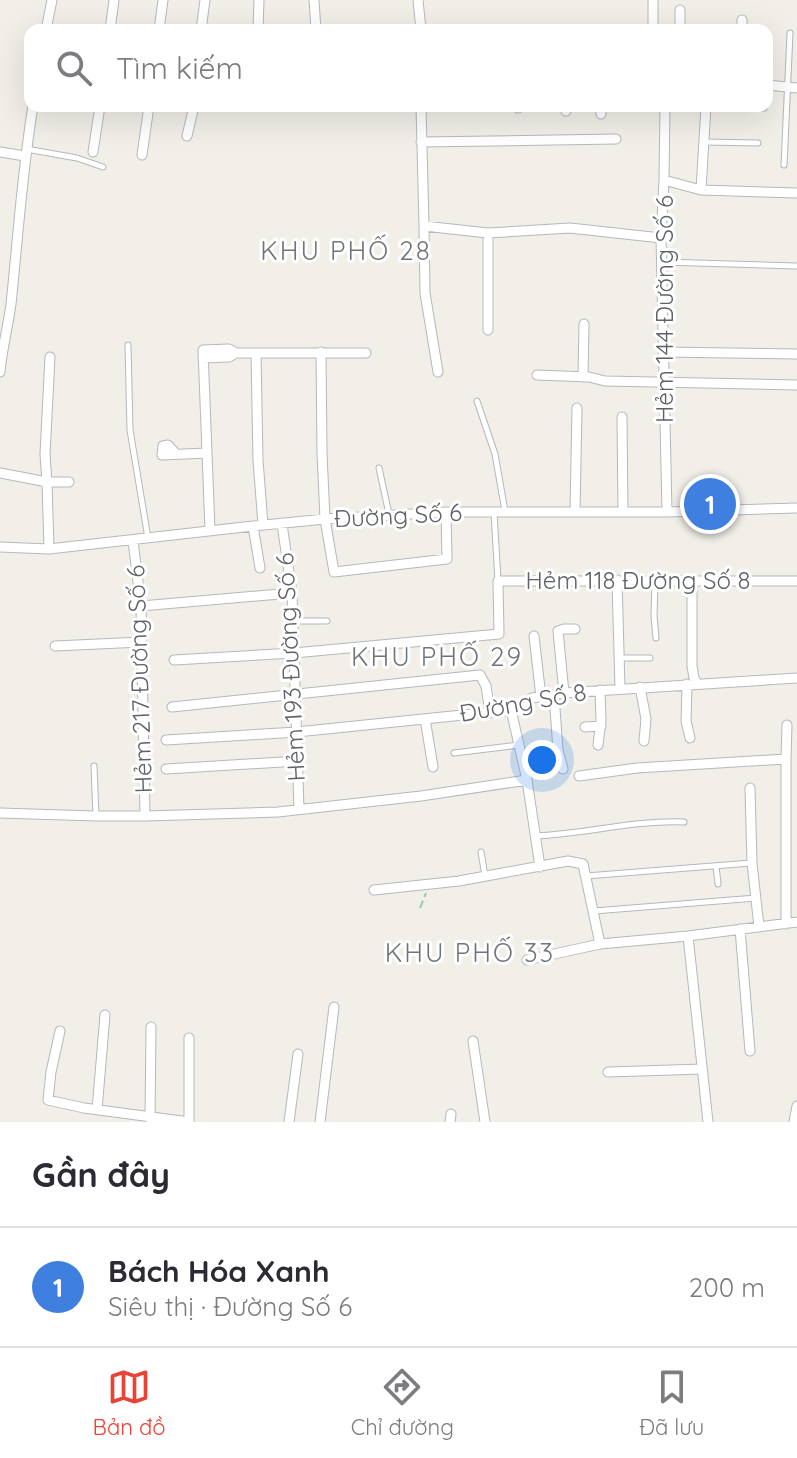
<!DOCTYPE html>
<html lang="vi">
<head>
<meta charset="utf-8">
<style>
	:root { --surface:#fff; --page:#f2f2f3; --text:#2b2b33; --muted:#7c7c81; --line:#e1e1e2; --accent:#ea4335 }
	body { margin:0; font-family:Quicksand,sans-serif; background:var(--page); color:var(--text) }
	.you { position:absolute; left:542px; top:760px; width:28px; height:28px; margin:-20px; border:6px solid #fff; border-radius:50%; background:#1a73e8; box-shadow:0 0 0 12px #1a73e833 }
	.badge { display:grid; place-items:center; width:52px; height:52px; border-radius:50%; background:var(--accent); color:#fff; font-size:26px; font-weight:700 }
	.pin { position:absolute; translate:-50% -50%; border:4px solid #fff; box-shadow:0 2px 8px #0006 }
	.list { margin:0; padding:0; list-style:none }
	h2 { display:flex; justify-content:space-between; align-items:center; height:104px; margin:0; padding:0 32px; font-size:34px }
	h2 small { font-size:26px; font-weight:400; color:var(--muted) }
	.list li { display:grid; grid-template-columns:52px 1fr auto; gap:24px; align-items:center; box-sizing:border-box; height:120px; padding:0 32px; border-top:2px solid var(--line) }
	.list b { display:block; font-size:30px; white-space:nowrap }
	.list p { margin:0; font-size:26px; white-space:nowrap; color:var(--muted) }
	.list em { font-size:26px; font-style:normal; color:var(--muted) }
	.icon { flex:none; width:44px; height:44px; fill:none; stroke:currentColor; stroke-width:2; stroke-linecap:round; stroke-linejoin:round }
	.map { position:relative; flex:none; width:797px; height:1122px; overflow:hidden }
	.search { position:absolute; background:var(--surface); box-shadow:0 8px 32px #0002; left:24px; right:24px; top:24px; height:88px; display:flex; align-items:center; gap:20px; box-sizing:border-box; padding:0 28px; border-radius:16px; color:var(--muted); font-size:30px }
	.sheet { height:224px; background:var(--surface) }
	nav { display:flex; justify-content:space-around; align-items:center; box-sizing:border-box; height:112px; border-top:2px solid var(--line); background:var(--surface); font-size:22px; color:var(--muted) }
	nav a { display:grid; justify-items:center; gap:4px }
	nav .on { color:var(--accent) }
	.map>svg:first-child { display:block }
</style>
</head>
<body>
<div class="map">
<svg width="797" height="1122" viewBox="0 0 797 1122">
	<rect width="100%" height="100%" fill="#f1efe8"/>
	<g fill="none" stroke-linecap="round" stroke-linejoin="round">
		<defs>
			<path id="lane" d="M 715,106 L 764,108
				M 705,142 L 758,143
				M 26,149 L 77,158 L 103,167
				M 784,165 L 790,33
				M 662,262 L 797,266
				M 128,345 L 130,430 L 148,538
				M 477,401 L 495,454 L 505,511
				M 379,468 L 389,514
				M 494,512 L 498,581
				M 655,581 L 654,616 L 656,638
				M 293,621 L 327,621
				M 619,658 L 650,658
				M 454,753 L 519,745
				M 94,766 L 96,815
				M 536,836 C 585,834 634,820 684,822
				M 481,852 L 485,876
				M 716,866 L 718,884
				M 586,876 L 751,863
				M 594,911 L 756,898"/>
			<path id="street" d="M 314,0 L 316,30
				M 418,0 L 421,30
				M 653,0 L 653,30
				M 46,30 L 52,0
				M 110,30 L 114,0
				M 159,30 L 163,0
				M 201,30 L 205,0
				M 258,30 L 259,0
				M 680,30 L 680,10
				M 742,30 L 742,20
				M 767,85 L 797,88
				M 421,106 L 424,226 L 488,233 L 570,228 L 661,238
				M 665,106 L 664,180 L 661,238 L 667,512
				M 518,108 L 518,106
				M 566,111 L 566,106
				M 601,114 L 601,106
				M 187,136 L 194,106
				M 421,142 L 616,139
				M 0,152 L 25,156
				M 93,152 L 100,106
				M 142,155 L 149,106
				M 664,180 L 701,190 L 797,193
				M 701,190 L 706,106
				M 424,226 L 425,293 L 438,372
				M 488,330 L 488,233
				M 321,352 L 322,453 L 325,519 L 334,572 L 447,559 L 446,512
				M 664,352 L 797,354
				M 256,353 L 258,460 L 263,525
				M 50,357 L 45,454 L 47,482 L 69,482
				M 203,358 L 229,357 L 236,353
				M 0,372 C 2,349 8,327 11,304 C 18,238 22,172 33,106
				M 537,375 L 589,377 L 605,381 L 797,385
				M 583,377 L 584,324
				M 622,417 L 623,512
				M 176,454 L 168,445 L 163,446 L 162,455 L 207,453
				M 0,473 L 47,482 L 49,549
				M 575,512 L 577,408
				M 282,524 L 292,593 L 299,809
				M 253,526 L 260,568
				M 210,530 L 203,350 L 229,349 L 236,353 L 366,353
				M 133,541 L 141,606 L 145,816
				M 0,547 L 49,549 L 253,526 L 325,519 L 446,512 L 667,512 L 797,508
				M 692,579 L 692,666 L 694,678 L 697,684
				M 617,580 L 620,688
				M 141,606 L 292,593
				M 534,636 L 541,697
				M 55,646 L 141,642
				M 174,660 L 294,653 L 499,634 L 498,581 L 797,581
				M 687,684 L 686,721 L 690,738
				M 640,687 L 646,719 L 644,741
				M 564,693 L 558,631 L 564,629 L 575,629
				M 554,695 L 558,750 L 563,769
				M 172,707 L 480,675 L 486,686 L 490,713
				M 511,710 L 527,780 L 540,867
				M 425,719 L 433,767
				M 585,727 L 601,726
				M 166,740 L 297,732 L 511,710 L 525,704 L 532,698 L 564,693 L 797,678
				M 598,745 L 601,720 L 600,690
				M 166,769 L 298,761
				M 579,776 L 637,768 L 786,759
				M 750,788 L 752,863 L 759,927
				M 0,813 L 96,816 L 145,816 L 278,812 L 421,796 L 527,780
				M 374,890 L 459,881 L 568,861 L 583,864 L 600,944
				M 786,924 L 786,759 L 787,725
				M 740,929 L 750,1051
				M 688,936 L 708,1122
				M 527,960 L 600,944 L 688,936 L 797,922
				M 60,1031 L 51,1072 L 48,1100 L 84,1108 L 189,1122
				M 473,1041 L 485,1122
				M 608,1072 L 702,1069
				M 97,1110 L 105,1015
				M 150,1119 L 151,1027
				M 189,1122 L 189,1038
				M 289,1122 L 298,1054
				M 320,1122 L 334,1007
				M 450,1122 L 451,1114
				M 794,1122 L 797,1106"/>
		</defs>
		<use href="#lane" stroke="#b5b8bc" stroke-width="7"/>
		<use href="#street" stroke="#b5b8bc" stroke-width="11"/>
		<path stroke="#9cc7a9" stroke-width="2" stroke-dasharray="8 4" stroke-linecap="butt" d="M 420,908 L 426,893"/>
		<use href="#lane" stroke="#fff" stroke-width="5"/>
		<use href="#street" stroke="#fff" stroke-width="9"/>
	</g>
	<g text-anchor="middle" stroke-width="6" stroke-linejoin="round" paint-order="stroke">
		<g font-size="24" fill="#5f6368" stroke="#fff">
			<text transform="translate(665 309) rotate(-90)" y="8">Hẻm 144 Đường Số 6</text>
			<text transform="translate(398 516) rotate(-3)" y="8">Đường Số 6</text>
			<text x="638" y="589">Hẻm 118 Đường Số 8</text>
			<text transform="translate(291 667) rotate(-93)" y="8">Hẻm 193 Đường Số 6</text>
			<text transform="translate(140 679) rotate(-92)" y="8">Hẻm 217 Đường Số 6</text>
			<text transform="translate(523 703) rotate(-10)" y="8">Đường Số 8</text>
		</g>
		<g font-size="26" letter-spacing="2" fill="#70757a" stroke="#fff">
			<text x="346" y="260">KHU PHỐ 28</text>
			<text x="437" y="666">KHU PHỐ 29</text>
			<text x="470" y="962">KHU PHỐ 33</text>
		</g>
	</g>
</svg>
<div class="you"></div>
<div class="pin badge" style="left:710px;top:504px;background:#3f7fe0">1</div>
<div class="search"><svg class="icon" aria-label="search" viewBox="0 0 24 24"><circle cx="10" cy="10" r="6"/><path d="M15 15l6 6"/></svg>Tìm kiếm</div>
</div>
<section class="sheet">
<h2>Gần đây<small></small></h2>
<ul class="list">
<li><span class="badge" style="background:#3f7fe0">1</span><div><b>Bách Hóa Xanh</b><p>Siêu thị · Đường Số 6</p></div><em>200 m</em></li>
</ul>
</section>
<nav>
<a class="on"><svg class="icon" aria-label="map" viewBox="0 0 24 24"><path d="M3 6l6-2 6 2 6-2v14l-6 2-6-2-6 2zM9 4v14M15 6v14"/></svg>Bản đồ</a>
<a><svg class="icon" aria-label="directions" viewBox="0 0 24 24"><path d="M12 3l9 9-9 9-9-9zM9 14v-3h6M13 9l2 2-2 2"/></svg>Chỉ đường</a>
<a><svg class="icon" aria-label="saved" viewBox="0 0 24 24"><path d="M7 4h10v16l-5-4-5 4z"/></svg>Đã lưu</a>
</nav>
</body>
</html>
